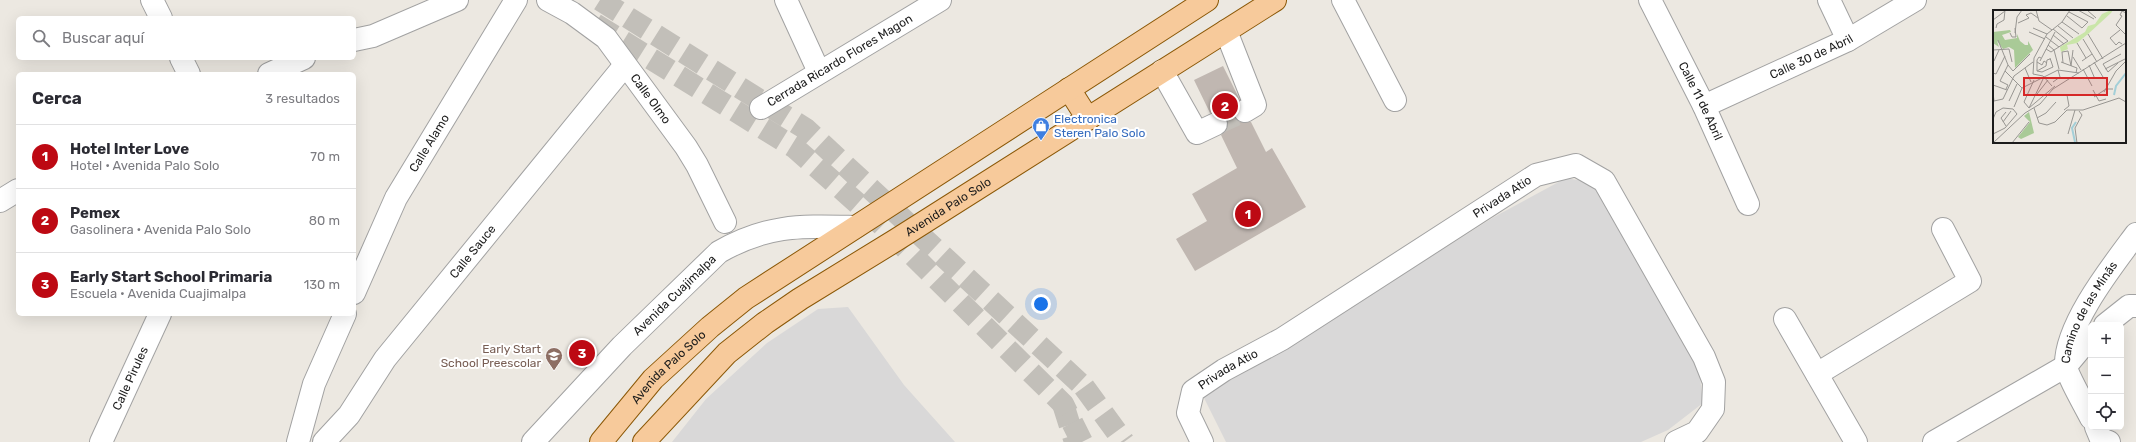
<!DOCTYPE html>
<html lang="es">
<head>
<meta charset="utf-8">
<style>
	:root { --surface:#fff; --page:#f7f7f7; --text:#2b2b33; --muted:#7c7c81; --line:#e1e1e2; --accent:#bd0913 }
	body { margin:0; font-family:Rubik,sans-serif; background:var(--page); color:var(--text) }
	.controls { position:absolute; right:12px; bottom:12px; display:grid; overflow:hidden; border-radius:6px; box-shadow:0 4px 16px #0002 }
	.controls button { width:36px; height:36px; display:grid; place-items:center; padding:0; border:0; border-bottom:1px solid var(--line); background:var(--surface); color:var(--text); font:20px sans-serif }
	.you { position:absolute; left:1041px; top:304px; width:14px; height:14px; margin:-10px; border:3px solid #fff; border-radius:50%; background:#1a73e8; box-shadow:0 0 0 6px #1a73e833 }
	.badge { display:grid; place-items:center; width:26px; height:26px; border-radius:50%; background:var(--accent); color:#fff; font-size:13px; font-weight:700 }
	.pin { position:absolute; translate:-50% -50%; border:2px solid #fff; box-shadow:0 1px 4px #0006 }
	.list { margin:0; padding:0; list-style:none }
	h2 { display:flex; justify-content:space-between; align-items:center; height:52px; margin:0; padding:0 16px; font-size:17px }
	h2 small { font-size:13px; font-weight:400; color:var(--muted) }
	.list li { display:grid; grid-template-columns:26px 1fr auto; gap:12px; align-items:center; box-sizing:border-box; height:64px; padding:0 16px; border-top:1px solid var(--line) }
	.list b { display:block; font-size:15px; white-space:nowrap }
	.list p { margin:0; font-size:13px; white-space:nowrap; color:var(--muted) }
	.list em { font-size:13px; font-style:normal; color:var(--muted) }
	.icon { flex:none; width:22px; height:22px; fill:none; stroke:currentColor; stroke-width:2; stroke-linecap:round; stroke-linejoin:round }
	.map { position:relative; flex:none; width:2136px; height:442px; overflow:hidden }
	.search { position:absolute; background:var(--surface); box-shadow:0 4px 16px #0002; left:16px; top:16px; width:340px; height:44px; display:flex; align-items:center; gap:10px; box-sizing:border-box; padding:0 14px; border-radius:6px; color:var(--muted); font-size:15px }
	.panel { position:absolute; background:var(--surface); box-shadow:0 4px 16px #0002; left:16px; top:72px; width:340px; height:244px; border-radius:6px }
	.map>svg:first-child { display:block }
</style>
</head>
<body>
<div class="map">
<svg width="2136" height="442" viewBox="0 0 2136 442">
	<rect width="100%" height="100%" fill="#ece8e1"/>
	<path fill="#d9d8d8" d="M 1566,178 L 1595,183 L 1699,368 L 1703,403 L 1668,430 L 1641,442 L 1226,442 L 1203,396 L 1341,313 L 1494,217 Z
		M 848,307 L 904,385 L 955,442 L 672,442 L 706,399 L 767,343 L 818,309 Z"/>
	<path fill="#c0b7b1" d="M 1223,66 L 1240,100 L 1234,105 L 1233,112 L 1235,118 L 1239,122 L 1251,122 L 1266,152 L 1272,148 L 1306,207 L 1195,271 L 1176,239 L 1207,221 L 1192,194 L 1237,168 L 1221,135 L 1226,131 L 1228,125 L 1227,118 L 1217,112 L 1210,113 L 1194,80 Z"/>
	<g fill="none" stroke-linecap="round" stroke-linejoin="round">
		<path stroke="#c2bfb9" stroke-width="22" stroke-dasharray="22 11" stroke-linecap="butt" d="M 1216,124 L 1245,111
			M 1084,387 L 1124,442
			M 1063,404 L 1075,442"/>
		<path stroke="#c2bfb9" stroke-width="22" stroke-dasharray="22 11" stroke-linecap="butt" d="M 600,0 L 806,129 L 1084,387
			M 595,24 L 795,148 L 882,225 L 1063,404 L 1082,442"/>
		<defs>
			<g id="minor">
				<path d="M 152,0 L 161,18"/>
				<path id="s1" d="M 548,0 L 572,13 L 606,38 L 686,147 L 697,165 L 725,222"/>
				<path d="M 786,0 L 819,72"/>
				<path d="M 1343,0 L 1395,100"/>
				<path id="s2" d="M 1650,0 L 1704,106 L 1748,204"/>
				<path d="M 1829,0 L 1848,40"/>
				<path d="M 1226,31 L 1255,105 L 1245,111"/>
				<path d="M 354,40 L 373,36 L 457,0"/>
				<path d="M 181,58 L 189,74"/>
				<path d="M 1162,71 L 1197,133 L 1216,124"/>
				<path d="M 269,74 L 304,58"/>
				<path id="s3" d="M 1704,106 L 1848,40 L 1915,0"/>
				<path id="s4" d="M 761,108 L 940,0"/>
				<path d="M 0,201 L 18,190"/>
				<path id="s5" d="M 354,293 L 396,198 L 516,0"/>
				<path d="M 1785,319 L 1856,442"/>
				<path d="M 2105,325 L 2129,306 L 2136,306"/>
				<path d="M 1817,374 L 1970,281 L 1943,229"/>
				<path id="s6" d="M 2091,418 C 2086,408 2066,373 2066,365 C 2065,325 2113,265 2136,234"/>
				<path d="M 2096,427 L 2101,439 L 2109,442"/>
				<path id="s7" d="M 101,442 L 160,314"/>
				<path d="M 298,442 L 314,384 L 345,314"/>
				<path id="s8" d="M 324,442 L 349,415 L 385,359 L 625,65"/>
				<path id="s9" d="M 533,442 L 622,346 L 719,252 C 768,224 801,226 855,227"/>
				<path id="s10" d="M 1202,442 L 1188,413 L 1193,391 L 1224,370 L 1282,339 L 1536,175 L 1576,165 L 1604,181 L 1704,357 L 1714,382 L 1713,409 L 1697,432 L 1676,442"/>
				<path d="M 1934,442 L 2066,366 L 2091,336"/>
			</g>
			<g id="major">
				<path d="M 1069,89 L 1088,119"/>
				<path id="s11" d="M 601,442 L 653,379 L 710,327 L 746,298 L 1207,0"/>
				<path id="s12" d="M 644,442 L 727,353 L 765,323 L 800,299 L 896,240 L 1275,0"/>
			</g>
		</defs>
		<use href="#minor" stroke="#a2a2a2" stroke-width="24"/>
		<use href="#major" stroke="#8b5807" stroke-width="24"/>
		<use href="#minor" stroke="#fff" stroke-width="22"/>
		<use href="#major" stroke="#f7ca9b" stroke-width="22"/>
	</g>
	<defs>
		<symbol id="shop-pin" viewBox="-11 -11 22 30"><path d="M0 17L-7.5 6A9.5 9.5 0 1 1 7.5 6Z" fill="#3f7fe0" stroke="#fff"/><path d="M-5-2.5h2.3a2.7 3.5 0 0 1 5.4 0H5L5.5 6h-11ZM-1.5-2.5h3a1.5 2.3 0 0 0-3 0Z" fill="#fff"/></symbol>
		<symbol id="school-pin" viewBox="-11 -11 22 30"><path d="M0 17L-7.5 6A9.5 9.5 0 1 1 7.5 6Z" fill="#8d6e63" stroke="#fff"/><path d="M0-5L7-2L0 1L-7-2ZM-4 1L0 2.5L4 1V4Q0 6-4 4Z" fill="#fff"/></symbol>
	</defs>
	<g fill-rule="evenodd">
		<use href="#shop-pin" x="1031" y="116" width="20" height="27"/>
		<use href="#school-pin" x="544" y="346" width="20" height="27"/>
	</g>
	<g text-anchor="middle" stroke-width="4" stroke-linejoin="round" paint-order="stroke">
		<g font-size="12" fill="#1b1b1b" stroke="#fff">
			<text dy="4" stroke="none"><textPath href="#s3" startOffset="118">Calle 30 de Abril</textPath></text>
			<text dy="4" stroke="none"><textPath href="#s4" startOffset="92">Cerrada Ricardo Flores Magon</textPath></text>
			<text dy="4" stroke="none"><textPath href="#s1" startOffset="145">Calle Olmo</textPath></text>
			<text dy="4" stroke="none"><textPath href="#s2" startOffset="113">Calle 11 de Abril</textPath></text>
			<text dy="4" stroke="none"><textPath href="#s5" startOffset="168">Calle Alamo</textPath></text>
			<text dy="4" stroke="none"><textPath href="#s10" startOffset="420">Privada Atio</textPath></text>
			<text dy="4" stroke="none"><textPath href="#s12" startOffset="387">Avenida Palo Solo</textPath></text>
			<text dy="4" stroke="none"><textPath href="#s8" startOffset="242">Calle Sauce</textPath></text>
			<text dy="4" stroke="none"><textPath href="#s9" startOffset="204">Avenida Cuajimalpa</textPath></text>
			<text dy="4" stroke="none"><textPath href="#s6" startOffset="117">Camino de las Minãs</textPath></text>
			<text dy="4" stroke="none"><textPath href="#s11" startOffset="101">Avenida Palo Solo</textPath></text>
			<text dy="4" stroke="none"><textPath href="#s10" startOffset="96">Privada Atio</textPath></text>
			<text dy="4" stroke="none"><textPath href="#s7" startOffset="70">Calle Pirules</textPath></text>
		</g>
		<g font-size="12" fill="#366cbe" stroke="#fff" text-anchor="start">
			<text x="1054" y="123">Electronica<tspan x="1054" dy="14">Steren Palo Solo</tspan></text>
		</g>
		<g font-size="12" fill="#785e54" stroke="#fff" text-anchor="end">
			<text x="541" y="353">Early Start<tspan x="541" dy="14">School Preescolar</tspan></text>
		</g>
	</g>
	<g transform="translate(1993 10)">
		<rect width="133" height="133" fill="#ece8e1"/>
		<path d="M 118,0 L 120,0 L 118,3 L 95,24 L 84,33 L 74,35 L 75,39 L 68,42 L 67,37 L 92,22 L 95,16 L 102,14 L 109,4 Z" fill="#c9e5a8"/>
		<path d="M 17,20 L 18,22 L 9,25 L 12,30 L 24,28 L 24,24 L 27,31 L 32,35 L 35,35 L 35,31 L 40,40 L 22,58 L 21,40 L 16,37 L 10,39 L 4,31 L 6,37 L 0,33 L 0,22 ZM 36,102 L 41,123 L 28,129 L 25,127 L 37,112 L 31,106 Z" fill="#a9ca97"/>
		<path fill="none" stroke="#a3cfd8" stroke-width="2" d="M 121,85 L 123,76 L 133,63M 82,132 L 79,118 L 83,112"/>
		<path fill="none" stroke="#989692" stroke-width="1" d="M 43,0 L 46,11 L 59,20M 85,0 L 101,9M 94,0 L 103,8M 133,3 L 129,1 L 127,5 L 129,6 L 123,15 L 133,25M 74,6 L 89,18 L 95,12 L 76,2M 36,8 L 33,5 L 38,3 L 45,8M 0,10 L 12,1M 69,12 L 86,24M 25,13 L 36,8M 65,16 L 80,28M 3,18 L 4,14 L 11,10 L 12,0M 40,18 L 54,24M 127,20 L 117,28 L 123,35 L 126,32 L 129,34M 36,22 L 52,29M 17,23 L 19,27 L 23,27 L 22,18M 22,23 L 24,7 L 29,0M 95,24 L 110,49M 60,25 L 71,34M 53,27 L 66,37M 90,29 L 104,52M 5,30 L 15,55 L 7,71 L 15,75 L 13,79M 84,33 L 93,48M 55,35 L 61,40 L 66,59M 53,39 L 58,42 L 75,31 L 60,19M 0,40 L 16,39 L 19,52M 80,47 L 88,60M 1,51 L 6,40M 47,51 L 62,22M 89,51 L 99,44M 44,52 L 49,55 L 51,51 L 54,53M 68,52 L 84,58 L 83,63M 101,52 L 110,67M 70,53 L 69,42 L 75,41 L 78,56M 125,53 L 115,62 L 110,54 L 128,44M 15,55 L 20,61 L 37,44M 96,55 L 102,69M 78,56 L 80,40M 32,58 L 38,72M 90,59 L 99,76M 112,59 L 132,49M 12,61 L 29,78M 44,61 L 49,62 L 60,57 L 57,48M 44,61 L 53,56 L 54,50 L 57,49M 44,61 L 44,50 L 46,47 L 48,48M 0,63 L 3,64 L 12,46M 50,66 L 40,64 L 41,48 L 54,24 L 69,12 L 77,0M 50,66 L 59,76M 41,70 L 31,92 L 36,98 L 62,76M 60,72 L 67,67 L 65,60M 0,75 L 14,80M 29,78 L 65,60 L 86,63M 100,80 L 106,91 L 113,89M 111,82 L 123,61 L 133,51M 0,83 L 1,91 L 10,89M 44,84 L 55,70M 101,87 L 113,79 L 120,79M 10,89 L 21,66 L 40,52M 16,91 L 24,74M 21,97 L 29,78M 36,98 L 51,67M 41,98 L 46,113 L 54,115 L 62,112 L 74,100 L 90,100 L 126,88 L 133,92M 71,100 L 76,96 L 74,85M 13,102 L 8,108 L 13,116M 44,108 L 53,103 L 63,92M 0,109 L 3,102 L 10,98 L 20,99 L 24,104 L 12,118 L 0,124M 10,112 L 18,101M 75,124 L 82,100M 0,133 L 32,103 L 47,94 L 60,79 L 133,33M 19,133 L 36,112M 84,133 L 82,118 L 89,105 L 86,101"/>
		<path fill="#d62828" fill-opacity="0.15" stroke="#d62828" stroke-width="2" d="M 31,68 L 114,68 L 114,85 L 31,85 Z"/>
		<rect width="133" height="133" fill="none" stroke="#1b1b1b" stroke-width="2"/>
	</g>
</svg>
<div class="controls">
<button>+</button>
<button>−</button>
<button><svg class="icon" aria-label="locate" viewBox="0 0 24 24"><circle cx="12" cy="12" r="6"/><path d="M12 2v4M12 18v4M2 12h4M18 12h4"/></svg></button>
</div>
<div class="you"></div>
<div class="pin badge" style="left:1248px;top:214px">1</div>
<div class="pin badge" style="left:1225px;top:106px">2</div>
<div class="pin badge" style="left:582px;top:353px">3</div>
<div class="search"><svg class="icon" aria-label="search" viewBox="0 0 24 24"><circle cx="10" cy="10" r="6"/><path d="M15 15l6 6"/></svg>Buscar aquí</div>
<section class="panel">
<h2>Cerca<small>3 resultados</small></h2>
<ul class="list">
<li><span class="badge">1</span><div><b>Hotel Inter Love</b><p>Hotel · Avenida Palo Solo</p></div><em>70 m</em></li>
<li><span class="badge">2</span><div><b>Pemex</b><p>Gasolinera · Avenida Palo Solo</p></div><em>80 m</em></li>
<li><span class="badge">3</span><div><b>Early Start School Primaria</b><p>Escuela · Avenida Cuajimalpa</p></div><em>130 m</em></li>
</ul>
</section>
</div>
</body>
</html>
